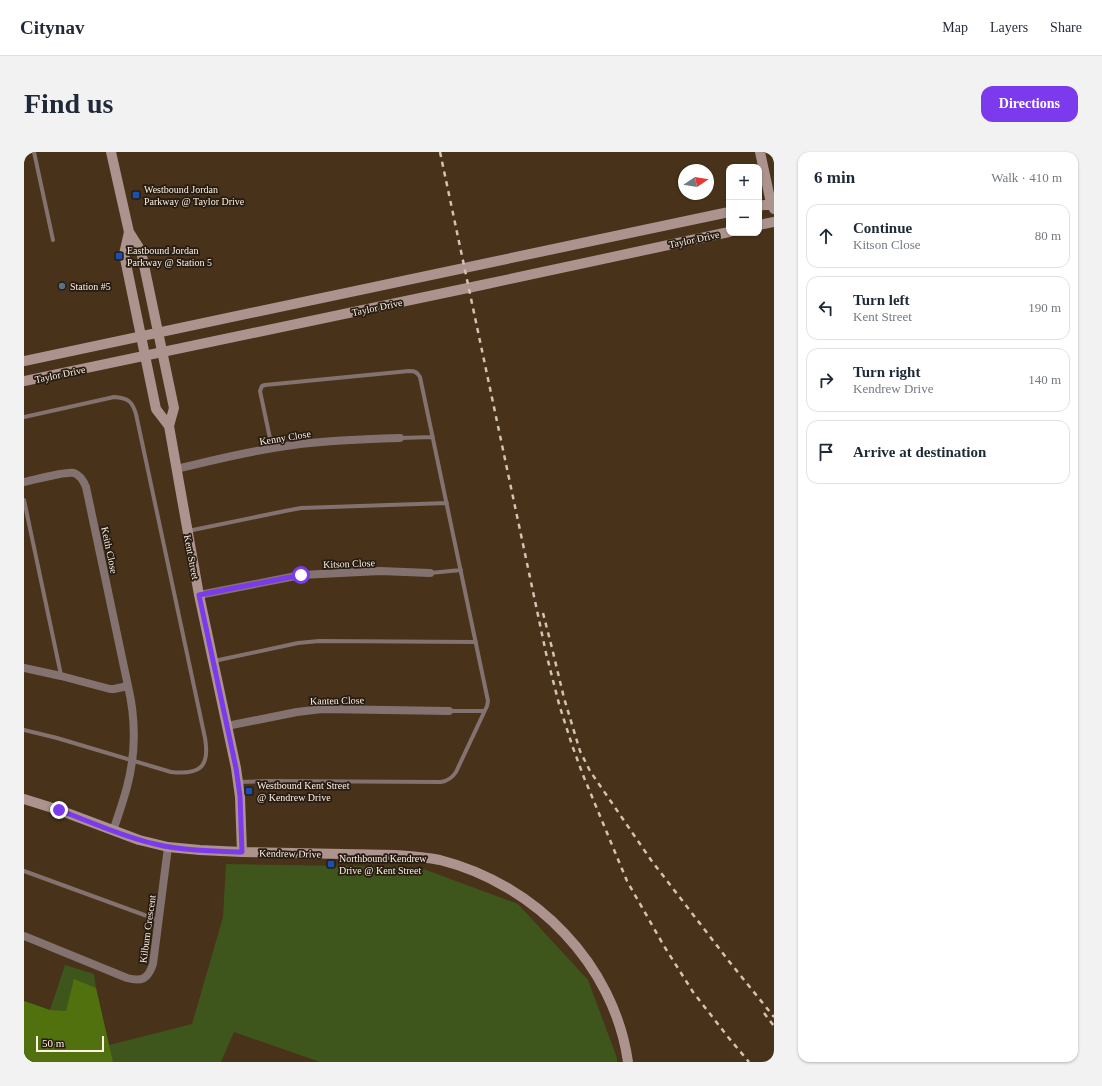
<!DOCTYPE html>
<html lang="en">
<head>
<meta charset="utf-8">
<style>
	:root { --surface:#fff; --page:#f2f2f3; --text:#1f2937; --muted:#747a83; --line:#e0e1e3; --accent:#7c3aed }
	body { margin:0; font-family:Georgia,serif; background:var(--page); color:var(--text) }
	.controls { position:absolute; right:12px; top:12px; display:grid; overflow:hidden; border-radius:8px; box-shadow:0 1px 3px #0004 }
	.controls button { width:36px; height:36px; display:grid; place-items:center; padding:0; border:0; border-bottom:1px solid var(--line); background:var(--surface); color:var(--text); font:20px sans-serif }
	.compass { position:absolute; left:654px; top:12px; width:36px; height:36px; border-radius:50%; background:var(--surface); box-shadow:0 1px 3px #0004; rotate:78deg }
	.scale { position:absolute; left:12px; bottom:10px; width:68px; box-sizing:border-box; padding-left:4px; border:2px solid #fef0e2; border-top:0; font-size:11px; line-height:14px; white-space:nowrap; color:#fef0e2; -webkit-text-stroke:3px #261c12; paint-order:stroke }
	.stop { position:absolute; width:12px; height:12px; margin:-9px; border:3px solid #7c3aed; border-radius:50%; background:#fff }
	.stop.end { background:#7c3aed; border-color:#fff; box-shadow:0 1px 4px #0008 }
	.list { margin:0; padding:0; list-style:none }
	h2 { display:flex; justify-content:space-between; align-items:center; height:52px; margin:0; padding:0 16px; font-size:17px }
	h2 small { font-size:13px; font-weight:400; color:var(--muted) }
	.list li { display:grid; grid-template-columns:26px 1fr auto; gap:12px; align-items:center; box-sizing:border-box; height:64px; margin:0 8px 8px; padding:0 8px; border:1px solid var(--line); border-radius:12px }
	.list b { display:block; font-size:15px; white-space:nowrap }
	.list p { margin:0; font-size:13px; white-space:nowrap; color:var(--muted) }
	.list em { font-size:13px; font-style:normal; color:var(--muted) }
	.icon { flex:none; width:22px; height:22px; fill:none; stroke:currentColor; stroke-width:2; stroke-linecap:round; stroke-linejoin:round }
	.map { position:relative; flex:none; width:750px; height:910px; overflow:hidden; border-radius:12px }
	header { display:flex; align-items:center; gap:24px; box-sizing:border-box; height:56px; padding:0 20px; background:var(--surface); border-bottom:1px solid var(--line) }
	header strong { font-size:19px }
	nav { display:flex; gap:22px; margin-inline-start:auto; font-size:14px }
	.intro { display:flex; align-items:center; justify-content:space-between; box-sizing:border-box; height:96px; padding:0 24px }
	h1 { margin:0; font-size:28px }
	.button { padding:10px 18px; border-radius:12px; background:var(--accent); color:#fff; font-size:14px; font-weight:700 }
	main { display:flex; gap:24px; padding:0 24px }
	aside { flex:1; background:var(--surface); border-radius:12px; box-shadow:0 1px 3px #0004 }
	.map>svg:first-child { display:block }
</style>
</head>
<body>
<header>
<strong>Citynav</strong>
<nav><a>Map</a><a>Layers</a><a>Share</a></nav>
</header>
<div class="intro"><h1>Find us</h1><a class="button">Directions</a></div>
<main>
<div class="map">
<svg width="750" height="910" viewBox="0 0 750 910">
	<rect width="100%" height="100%" fill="#48321a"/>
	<path fill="#3e551b" d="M 202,712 L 394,715 L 494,752 L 564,828 L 593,906 L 593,910 L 296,910 L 210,880 L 197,910 L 0,910 L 0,849 L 26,858 L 41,813 L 70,822 L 72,836 L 85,893 L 168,872 L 199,765 Z"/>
	<path fill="#50710e" d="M 50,827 L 72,836 L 89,910 L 0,910 L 0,849 L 26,858 L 42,859 Z"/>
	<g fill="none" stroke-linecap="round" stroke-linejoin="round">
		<path stroke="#83726f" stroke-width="4" d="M 10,0 L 29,88
			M 0,265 L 90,245 C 104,246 108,249 112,262 L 181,586 C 186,615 176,623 147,620 L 33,586 L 0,578
			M 376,286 L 409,285
			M 0,348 L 37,523
			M 164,379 L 261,359 L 277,356 L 423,351
			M 406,421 L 437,418
			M 190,509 L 274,491 L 295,489 L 452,490
			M 425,559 L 460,559
			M 214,630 L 243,629 L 417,630 C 424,629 428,626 432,620 L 463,554 L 464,549 L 396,225 C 393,220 391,219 385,219 L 241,233 L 238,234 L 236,239 L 248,296
			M 0,719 L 134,768"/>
		<path stroke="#83726f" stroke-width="8" d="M 152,317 C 190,308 229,298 269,293 C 304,288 340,287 376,286
			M 0,330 C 11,328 41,319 50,321 C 56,323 60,330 62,335 L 104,534 L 90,537 L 86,537 L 37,524 L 0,516
			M 175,443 L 277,423 L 356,419 L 406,421
			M 203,574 L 273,560 L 298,557 L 425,559
			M 89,679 C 94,664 99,650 103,635 C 112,601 112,568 104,534
			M 0,784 L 103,826 C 118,830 124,827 129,812 L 144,695"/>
		<path stroke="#ad938e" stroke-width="10" d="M 87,0 L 105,80 L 117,99 L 150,256 L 145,274 L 175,443 L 212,616 L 216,645 L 218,700
			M 736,0 L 747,51 L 750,57
			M 735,54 L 750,51
			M 735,73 L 750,70
			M 105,80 L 100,102 L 117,184 L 132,257 L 145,274
			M 0,209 L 705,60
			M 0,229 L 458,133 L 705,80
			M 0,647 L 35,658 L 115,688 L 144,695 L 176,698 L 218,700 L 371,703 C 386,704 401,705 416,708 C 511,732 590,812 604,910"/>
		<path stroke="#d3c3b3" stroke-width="2.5" stroke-dasharray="5 5" stroke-linecap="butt" d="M 416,0 L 522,501 L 535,552 L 548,593 L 559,623 L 603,729 L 640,794 L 669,840 L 704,885 L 725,910
			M 519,461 L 528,496 L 540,546 L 556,599 L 566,619 L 627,708 L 704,808 L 750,865
			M 740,861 L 750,874"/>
	</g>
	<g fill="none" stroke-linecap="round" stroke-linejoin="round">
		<path stroke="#7c3aed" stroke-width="5" d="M 35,658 C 67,670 99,685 131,692 C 160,699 189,699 218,700 L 216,644 L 212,616 L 175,443 L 277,423"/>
	</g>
	<g fill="#1a4fb4" stroke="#261c12" stroke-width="1.5">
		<rect x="108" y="39" width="8" height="8" rx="2"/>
		<rect x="91" y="100" width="8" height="8" rx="2"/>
		<rect x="221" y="635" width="8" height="8" rx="2"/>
		<rect x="303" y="708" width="8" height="8" rx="2"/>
	</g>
	<circle fill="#5c6f8a" stroke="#261c12" stroke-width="1.5" cx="38" cy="134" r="4"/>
	<g text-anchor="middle" stroke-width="3.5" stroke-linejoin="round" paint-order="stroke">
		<g font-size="10" fill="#fef0e2" stroke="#261c12" text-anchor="start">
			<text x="120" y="41">Westbound Jordan<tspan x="120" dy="12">Parkway @ Taylor Drive</tspan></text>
			<text x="103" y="102">Eastbound Jordan<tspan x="103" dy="12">Parkway @ Station 5</tspan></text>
			<text x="46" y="138">Station #5</text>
			<text x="233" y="637">Westbound Kent Street<tspan x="233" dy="12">@ Kendrew Drive</tspan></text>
			<text x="315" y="710">Northbound Kendrew<tspan x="315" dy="12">Drive @ Kent Street</tspan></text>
		</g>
		<g font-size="10" fill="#fef0e2" stroke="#261c12">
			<text transform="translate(670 87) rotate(-12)" y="4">Taylor Drive</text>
			<text transform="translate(353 155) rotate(-12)" y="4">Taylor Drive</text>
			<text transform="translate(36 222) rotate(-12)" y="4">Taylor Drive</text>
			<text transform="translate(261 285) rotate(-9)" y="4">Kenny Close</text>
			<text transform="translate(86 398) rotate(78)" y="4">Keith Close</text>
			<text transform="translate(168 405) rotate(79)" y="4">Kent Street</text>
			<text transform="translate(325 411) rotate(-2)" y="4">Kitson Close</text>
			<text transform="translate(313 548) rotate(-1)" y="4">Kanten Close</text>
			<text transform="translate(266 701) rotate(1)" y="4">Kendrew Drive</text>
			<text transform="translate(123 777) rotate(-82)" y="4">Kilburn Crescent</text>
		</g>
	</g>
</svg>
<div class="controls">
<button>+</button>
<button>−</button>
</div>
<svg class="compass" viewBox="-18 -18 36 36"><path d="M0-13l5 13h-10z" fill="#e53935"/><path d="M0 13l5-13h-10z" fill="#747a83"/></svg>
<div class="scale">50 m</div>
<div class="stop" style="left:277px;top:423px"></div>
<div class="stop end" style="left:35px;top:658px"></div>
</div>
<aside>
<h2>6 min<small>Walk · 410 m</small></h2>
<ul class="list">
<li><svg class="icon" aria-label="ahead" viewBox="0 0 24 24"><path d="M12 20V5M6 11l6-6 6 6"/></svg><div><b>Continue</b><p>Kitson Close</p></div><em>80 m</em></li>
<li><svg class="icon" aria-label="left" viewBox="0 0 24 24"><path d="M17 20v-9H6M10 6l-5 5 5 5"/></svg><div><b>Turn left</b><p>Kent Street</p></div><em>190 m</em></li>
<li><svg class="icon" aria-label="right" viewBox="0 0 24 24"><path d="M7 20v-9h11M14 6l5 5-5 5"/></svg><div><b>Turn right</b><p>Kendrew Drive</p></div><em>140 m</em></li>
<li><svg class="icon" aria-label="arrive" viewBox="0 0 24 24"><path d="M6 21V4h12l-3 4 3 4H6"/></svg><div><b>Arrive at destination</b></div></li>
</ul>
</aside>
</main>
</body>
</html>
